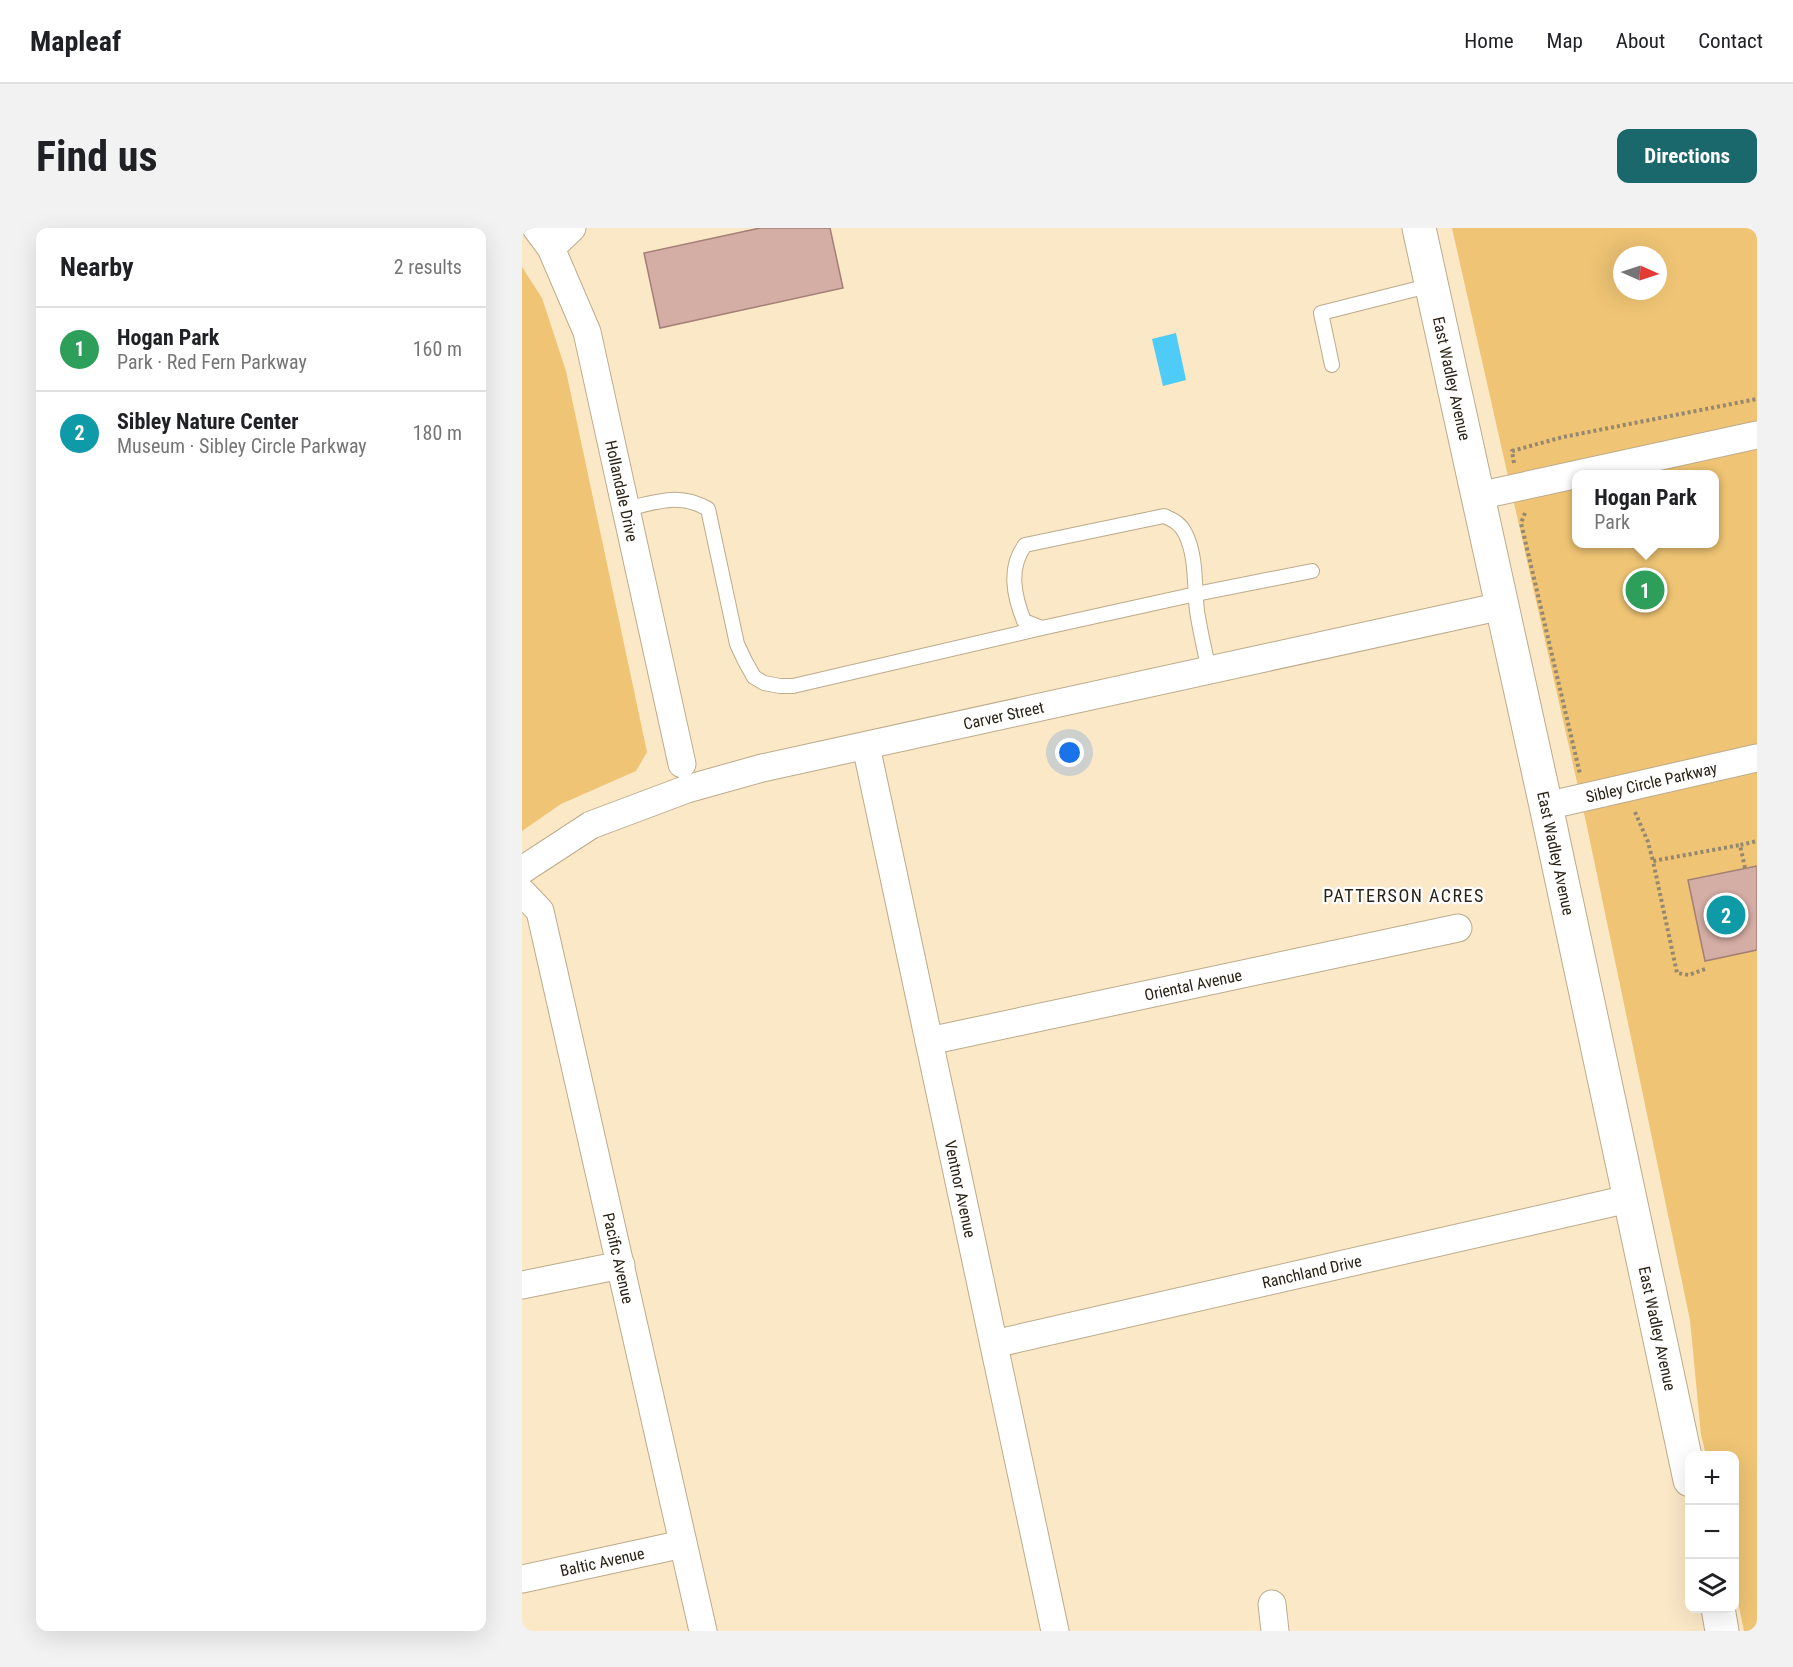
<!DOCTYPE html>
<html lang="en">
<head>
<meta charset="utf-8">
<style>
	:root { --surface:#fff; --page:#f2f2f2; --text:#202124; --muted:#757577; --line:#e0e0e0; --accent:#1a686b }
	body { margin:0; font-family:"Roboto Condensed",sans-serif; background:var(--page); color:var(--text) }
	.controls { position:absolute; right:18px; bottom:18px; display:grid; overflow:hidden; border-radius:12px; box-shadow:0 6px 24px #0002 }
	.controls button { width:54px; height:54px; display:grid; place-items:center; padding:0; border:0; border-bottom:2px solid var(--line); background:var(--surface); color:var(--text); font:30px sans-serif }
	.compass { position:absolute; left:1091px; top:18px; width:54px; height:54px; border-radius:50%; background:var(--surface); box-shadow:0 6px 24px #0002; rotate:93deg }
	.you { position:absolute; left:548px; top:525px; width:21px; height:21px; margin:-15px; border:4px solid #fff; border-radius:50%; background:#1a73e8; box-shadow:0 0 0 9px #1a73e833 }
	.badge { display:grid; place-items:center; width:39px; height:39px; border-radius:50%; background:var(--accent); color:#fff; font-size:20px; font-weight:700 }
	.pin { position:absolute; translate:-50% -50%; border:3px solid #fff; box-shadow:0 2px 6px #0006 }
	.popup { position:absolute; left:1050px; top:242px; width:147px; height:78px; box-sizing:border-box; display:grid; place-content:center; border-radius:12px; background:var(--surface); filter:drop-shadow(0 2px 4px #0005); font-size:20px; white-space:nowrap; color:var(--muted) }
	.popup b { font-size:22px; color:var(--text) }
	.popup::after { content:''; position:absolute; left:50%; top:100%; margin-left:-12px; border:12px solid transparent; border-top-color:var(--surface) }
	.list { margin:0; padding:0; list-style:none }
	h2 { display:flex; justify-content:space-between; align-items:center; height:78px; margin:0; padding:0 24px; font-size:26px }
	h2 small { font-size:20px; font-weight:400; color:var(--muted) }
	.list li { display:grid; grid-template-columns:39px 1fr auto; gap:18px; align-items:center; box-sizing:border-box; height:84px; padding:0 24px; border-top:2px solid var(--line) }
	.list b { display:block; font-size:22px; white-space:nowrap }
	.list p { margin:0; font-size:20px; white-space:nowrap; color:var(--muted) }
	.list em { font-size:20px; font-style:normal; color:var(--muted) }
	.icon { flex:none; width:33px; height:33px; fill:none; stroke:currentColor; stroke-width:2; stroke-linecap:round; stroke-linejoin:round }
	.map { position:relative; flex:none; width:1235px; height:1403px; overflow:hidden; border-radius:12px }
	header { display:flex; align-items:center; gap:36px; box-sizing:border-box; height:84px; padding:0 30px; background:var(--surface); border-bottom:2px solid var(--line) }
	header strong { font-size:28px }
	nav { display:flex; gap:33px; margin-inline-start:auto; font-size:21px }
	.intro { display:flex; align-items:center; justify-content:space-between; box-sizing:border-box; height:144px; padding:0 36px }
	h1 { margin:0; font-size:42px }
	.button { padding:15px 27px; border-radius:12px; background:var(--accent); color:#fff; font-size:21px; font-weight:700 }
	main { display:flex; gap:36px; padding:0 36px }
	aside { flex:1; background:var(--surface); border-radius:12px; box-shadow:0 6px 24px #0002 }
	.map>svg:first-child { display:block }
</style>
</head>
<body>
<header>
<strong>Mapleaf</strong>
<nav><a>Home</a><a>Map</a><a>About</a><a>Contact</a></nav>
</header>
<div class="intro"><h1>Find us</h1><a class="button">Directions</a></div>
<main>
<aside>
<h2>Nearby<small>2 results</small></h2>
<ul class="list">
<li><span class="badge" style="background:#2e9e5b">1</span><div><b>Hogan Park</b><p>Park · Red Fern Parkway</p></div><em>160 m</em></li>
<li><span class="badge" style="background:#0f9aa8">2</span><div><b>Sibley Nature Center</b><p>Museum · Sibley Circle Parkway</p></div><em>180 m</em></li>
</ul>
</aside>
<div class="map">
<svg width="1235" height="1403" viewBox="0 0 1235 1403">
	<rect width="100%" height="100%" fill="#fbe8c7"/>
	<path fill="#efc474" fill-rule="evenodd" d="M 930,0 L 1235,0 L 1235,1403 L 1222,1403 L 1213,1359 L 1212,1228 L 1184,1227 L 1179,1207 L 1168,1092 L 1064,594 ZM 1100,27 L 1136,27 L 1136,63 L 1100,63 ZM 1054,246 L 1192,246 L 1192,316 L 1054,316 Z
		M 0,39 L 20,70 L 44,143 L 125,524 L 114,543 L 39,576 L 0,603 Z"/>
	<path fill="#4ecbf7" d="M 654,105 L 664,152 L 641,158 L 630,111 Z"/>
	<path fill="#d4ada4" stroke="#a37f76" stroke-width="1.5" d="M 238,0 L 308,0 L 321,60 L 138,100 L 122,25 Z
		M 1235,638 L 1235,722 L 1183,733 L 1166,652 Z"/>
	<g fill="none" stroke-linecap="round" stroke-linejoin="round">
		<defs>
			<path id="service" d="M 810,137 L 799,85 L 910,57
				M 104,281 C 135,274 157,264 186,281 L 215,416 L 223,433 L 232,449 L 242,455 L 258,458 L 271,458 L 520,400
				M 687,443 C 683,423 678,403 675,383 C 672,358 675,328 663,305 C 658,295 651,292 642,288 L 503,317 C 486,340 492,368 502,393 L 520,400 L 674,366 L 790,343"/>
			<g id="minor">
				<path id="s1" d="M 14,0 L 29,20 L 65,104 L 160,536"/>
				<path d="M 29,20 L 50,0"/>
				<path d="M 956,268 L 1235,207"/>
				<path id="s2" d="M 344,518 L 533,1403"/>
				<path id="s3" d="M 1024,578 L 1235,530"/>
				<path id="s4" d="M 0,642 L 69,597 L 165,561 L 240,540 L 980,378"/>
				<path id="s5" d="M 0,664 L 18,683 L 181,1403"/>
				<path id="s6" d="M 407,813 L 936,700"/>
				<path d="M 0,1057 L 99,1037"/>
				<path id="s7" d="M 472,1116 L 1106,971"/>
				<path id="s8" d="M 0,1351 L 161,1316"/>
				<path d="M 750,1376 L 753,1403"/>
			</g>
			<g id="secondary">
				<path id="s9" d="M 897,0 L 1024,578 L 1168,1252"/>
				<path d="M 1196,1380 L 1200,1403"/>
			</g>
		</defs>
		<use href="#service" stroke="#bcab8b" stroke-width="16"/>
		<use href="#minor" stroke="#bcab8b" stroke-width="29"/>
		<use href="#secondary" stroke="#bcab8b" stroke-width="35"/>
		<path stroke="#958870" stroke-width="4" stroke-dasharray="3 3" stroke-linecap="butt" d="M 992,235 L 990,223 L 1041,209 L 1235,171
			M 1003,285 L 999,295 L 1058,546
			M 1113,584 L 1126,614 L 1131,633
			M 1223,640 L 1218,617 L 1235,613
			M 1183,741 L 1167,747 L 1155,745 L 1131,633 L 1218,617"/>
		<use href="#service" stroke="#fff" stroke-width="14"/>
		<use href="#minor" stroke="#fff" stroke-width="27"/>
		<use href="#secondary" stroke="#fff" stroke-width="33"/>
	</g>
	<g text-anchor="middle" stroke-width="4.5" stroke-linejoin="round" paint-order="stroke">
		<g font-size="16" fill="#292215" stroke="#fff">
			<text dy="6" stroke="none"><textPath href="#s9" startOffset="154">East Wadley Avenue</textPath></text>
			<text dy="6" stroke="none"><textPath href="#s1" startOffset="279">Hollandale Drive</textPath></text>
			<text dy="6" stroke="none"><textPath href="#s4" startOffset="510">Carver Street</textPath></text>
			<text dy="6" stroke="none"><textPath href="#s3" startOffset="108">Sibley Circle Parkway</textPath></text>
			<text dy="6" stroke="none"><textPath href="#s9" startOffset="640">East Wadley Avenue</textPath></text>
			<text dy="6" stroke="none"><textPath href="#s6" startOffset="270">Oriental Avenue</textPath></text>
			<text dy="6" stroke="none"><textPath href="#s2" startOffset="453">Ventnor Avenue</textPath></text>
			<text dy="6" stroke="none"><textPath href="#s5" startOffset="382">Pacific Avenue</textPath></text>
			<text dy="6" stroke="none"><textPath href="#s7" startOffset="326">Ranchland Drive</textPath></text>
			<text dy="6" stroke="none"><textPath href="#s9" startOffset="1126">East Wadley Avenue</textPath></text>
			<text dy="6" stroke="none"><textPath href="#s8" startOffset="82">Baltic Avenue</textPath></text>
		</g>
		<g font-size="18" letter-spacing="1.5" fill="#292215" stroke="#fff">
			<text x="882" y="674">PATTERSON ACRES</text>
		</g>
	</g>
</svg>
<div class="controls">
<button>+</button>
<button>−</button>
<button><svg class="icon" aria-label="layers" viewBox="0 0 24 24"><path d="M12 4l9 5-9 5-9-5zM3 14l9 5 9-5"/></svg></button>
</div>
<svg class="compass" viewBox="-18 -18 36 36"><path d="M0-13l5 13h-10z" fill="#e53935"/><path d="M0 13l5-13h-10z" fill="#757577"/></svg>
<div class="you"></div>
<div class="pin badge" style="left:1123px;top:362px;background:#2e9e5b">1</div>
<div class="popup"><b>Hogan Park</b>Park</div>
<div class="pin badge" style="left:1204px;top:687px;background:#0f9aa8">2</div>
</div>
</main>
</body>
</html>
